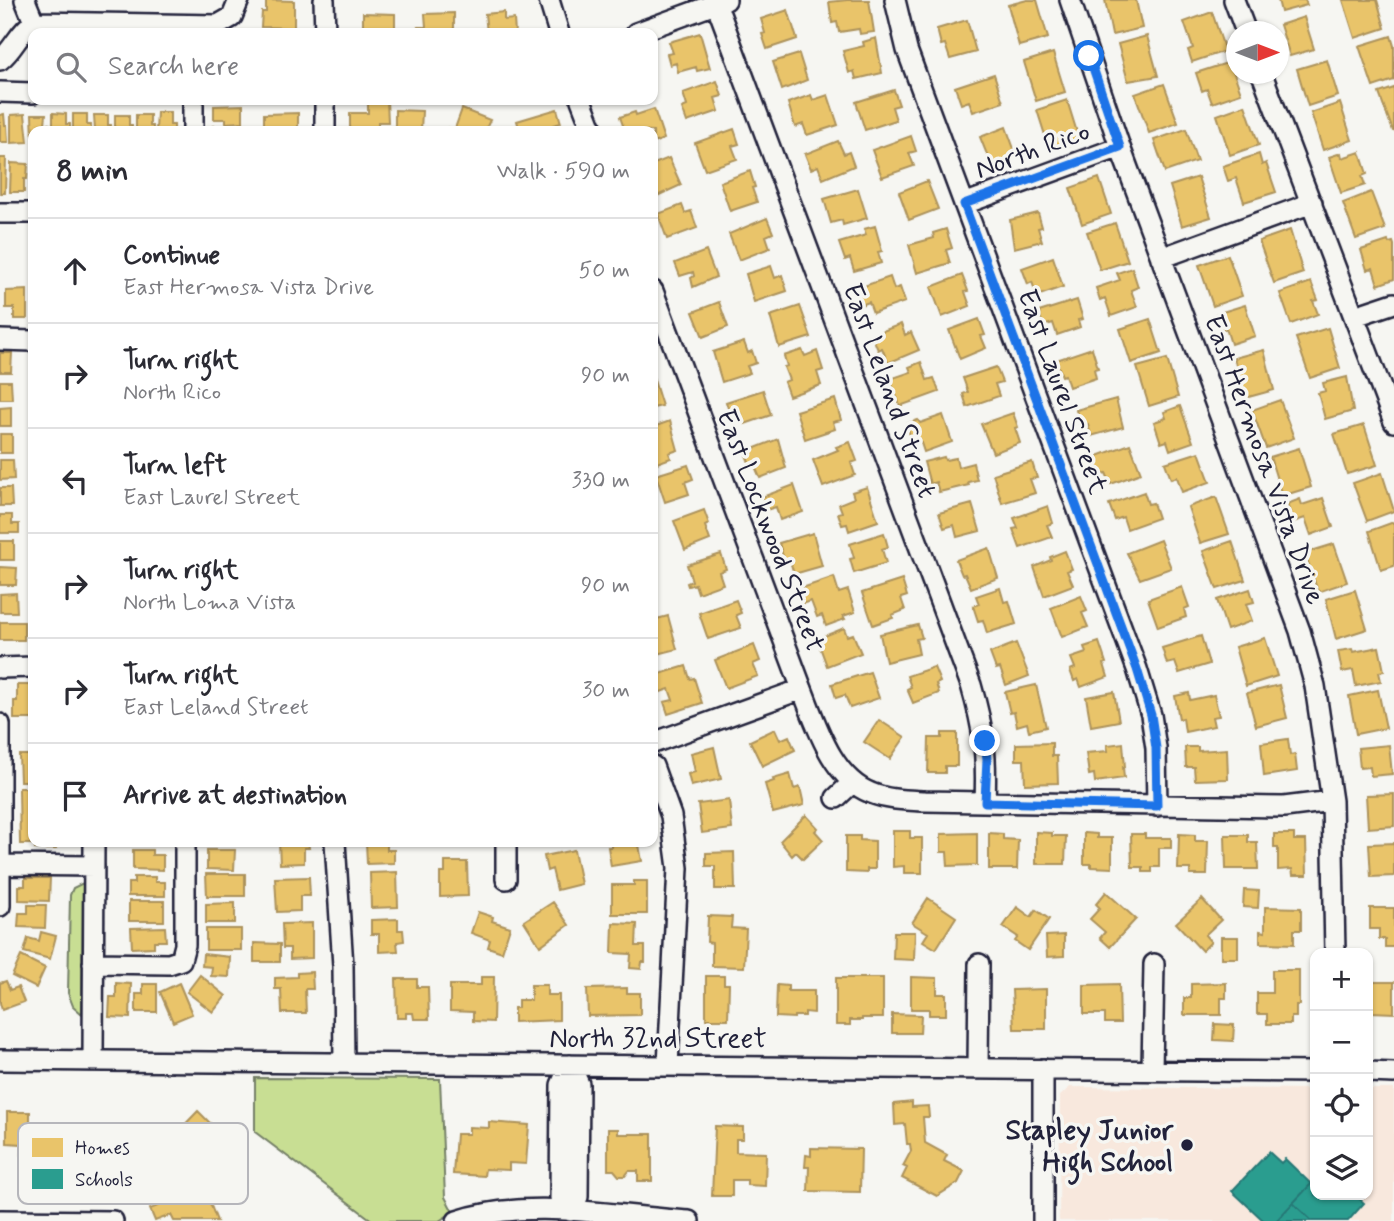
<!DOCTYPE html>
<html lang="en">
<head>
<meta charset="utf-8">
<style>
	:root { --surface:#fff; --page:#f2f2f3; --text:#2b2b33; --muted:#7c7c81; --line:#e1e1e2 }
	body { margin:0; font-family:Mynerve,sans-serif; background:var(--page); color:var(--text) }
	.controls { position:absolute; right:21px; bottom:21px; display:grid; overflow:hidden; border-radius:14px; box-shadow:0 2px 5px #0004 }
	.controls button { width:63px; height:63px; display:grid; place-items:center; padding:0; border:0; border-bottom:2px solid var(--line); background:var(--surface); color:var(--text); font:35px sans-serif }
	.compass { position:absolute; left:1226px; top:21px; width:63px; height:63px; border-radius:50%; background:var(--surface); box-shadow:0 2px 5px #0004; rotate:90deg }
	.stop { position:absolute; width:21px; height:21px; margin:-16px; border:5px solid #1a73e8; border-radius:50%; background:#fff }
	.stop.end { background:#1a73e8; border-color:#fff; box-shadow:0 2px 7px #0008 }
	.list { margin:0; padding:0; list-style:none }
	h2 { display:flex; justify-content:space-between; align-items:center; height:91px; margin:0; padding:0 28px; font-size:30px }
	h2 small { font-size:23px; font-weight:400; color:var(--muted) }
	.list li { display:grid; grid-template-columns:46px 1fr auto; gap:21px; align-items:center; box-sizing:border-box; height:105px; padding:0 28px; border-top:2px solid var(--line) }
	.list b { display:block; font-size:26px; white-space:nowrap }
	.list p { margin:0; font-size:23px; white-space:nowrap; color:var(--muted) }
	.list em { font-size:23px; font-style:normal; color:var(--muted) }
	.icon { flex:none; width:38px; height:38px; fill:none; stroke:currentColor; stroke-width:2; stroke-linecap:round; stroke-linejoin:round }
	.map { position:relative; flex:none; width:1394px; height:1221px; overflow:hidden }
	.search { position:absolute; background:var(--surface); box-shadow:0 2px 5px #0004; left:28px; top:28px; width:630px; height:77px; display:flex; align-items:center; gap:18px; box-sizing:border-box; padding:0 24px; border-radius:14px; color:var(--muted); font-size:26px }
	.panel { position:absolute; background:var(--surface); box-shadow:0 2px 5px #0004; left:28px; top:126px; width:630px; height:721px; border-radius:14px }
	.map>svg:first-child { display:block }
</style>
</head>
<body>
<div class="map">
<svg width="1394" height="1221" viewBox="0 0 1394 1221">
	<rect width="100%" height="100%" fill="#f6f6f2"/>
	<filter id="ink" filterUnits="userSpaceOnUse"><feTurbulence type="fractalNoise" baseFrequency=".0143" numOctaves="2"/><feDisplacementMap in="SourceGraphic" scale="14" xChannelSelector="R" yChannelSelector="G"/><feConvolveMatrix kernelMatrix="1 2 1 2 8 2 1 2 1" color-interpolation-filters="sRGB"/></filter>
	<g filter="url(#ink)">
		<path fill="#f8e8dd" d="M 1070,1087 L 1315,1089 L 1315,1195 L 1368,1195 L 1368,1089 L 1394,1089 L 1394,1221 L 1059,1221 L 1060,1096 Z"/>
		<path fill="#c8de93" stroke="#758067" stroke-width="2" d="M 83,883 L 82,1014 L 73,1006 L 68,993 L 70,895 L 73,888 Z
			M 255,1078 L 440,1079 L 445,1197 L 453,1212 L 439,1221 L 373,1221 L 255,1132 Z"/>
		<path fill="#e9c46a" stroke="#ad935c" stroke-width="2" d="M 266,0 L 294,1 L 294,28 L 261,27 L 262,12 L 266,12 Z
			M 847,0 L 869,0 L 874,32 L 860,34 L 859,29 L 839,32 L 837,22 L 832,23 L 829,2 Z
			M 1027,0 L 1037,0 L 1048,38 L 1019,46 L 1008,5 Z
			M 1105,0 L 1136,0 L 1142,28 L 1112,35 Z
			M 1278,0 L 1305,0 L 1307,5 L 1281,12 Z
			M 1343,0 L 1377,0 L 1385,28 L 1355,38 Z
			M 788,10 L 797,39 L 767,49 L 762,34 L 765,33 L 761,19 Z
			M 504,12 L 504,20 L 514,19 L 515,33 L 487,33 L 485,14 Z
			M 1212,12 L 1225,51 L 1192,62 L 1188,50 L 1193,48 L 1184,22 Z
			M 363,13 L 395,14 L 395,29 L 390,28 L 390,33 L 356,33 L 356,29 L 363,29 Z
			M 454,13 L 454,33 L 419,33 L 418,27 L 426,27 L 425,14 Z
			M 1304,17 L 1314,49 L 1290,56 L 1280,25 Z
			M 967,20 L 976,52 L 950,59 L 945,44 L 941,45 L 937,29 Z
			M 700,33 L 710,68 L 697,71 L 696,67 L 678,72 L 676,63 L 670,65 L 667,54 L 673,53 L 669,42 Z
			M 1147,36 L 1158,76 L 1128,81 L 1118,44 Z
			M 1391,36 L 1394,46 L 1394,80 L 1373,87 L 1359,46 Z
			M 876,38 L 882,73 L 856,79 L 854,71 L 849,73 L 843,51 L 864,46 L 863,42 Z
			M 1053,53 L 1065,92 L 1036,101 L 1024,62 Z
			M 799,54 L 807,80 L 782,90 L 773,62 Z
			M 1327,60 L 1338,96 L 1308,106 L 1297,69 Z
			M 1230,62 L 1241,93 L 1212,103 L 1207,89 L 1202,91 L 1196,73 Z
			M 994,74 L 1003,102 L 973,112 L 969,101 L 961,104 L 955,87 Z
			M 717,81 L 722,96 L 715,98 L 719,111 L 687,122 L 682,108 L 687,106 L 683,93 Z
			M 1164,84 L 1178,123 L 1149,133 L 1135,94 Z
			M 1394,88 L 1394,131 L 1393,131 L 1379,93 Z
			M 894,90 L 899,105 L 892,107 L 896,120 L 865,130 L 856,102 Z
			M 811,95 L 813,100 L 828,95 L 838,125 L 807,135 L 803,124 L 795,127 L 788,103 Z
			M 368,100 L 387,100 L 388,122 L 378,122 L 378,131 L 350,131 L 350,113 L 368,113 Z
			M 1067,100 L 1080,142 L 1050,151 L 1037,110 Z
			M 1340,103 L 1352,140 L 1323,150 L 1311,113 Z
			M 243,105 L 243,122 L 226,123 L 226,119 L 214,119 L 214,106 Z
			M 1245,105 L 1259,145 L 1230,155 L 1217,115 Z
			M 462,109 L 490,120 L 485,131 L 447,131 L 448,128 L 454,131 Z
			M 557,109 L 561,123 L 553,125 L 555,131 L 520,131 L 517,121 Z
			M 654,109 L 664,139 L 653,143 L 653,131 L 625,131 L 620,117 L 635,112 L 636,115 Z
			M 395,110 L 422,111 L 421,131 L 395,131 Z
			M 157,112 L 170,112 L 170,125 L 174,125 L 174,131 L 156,131 Z
			M 53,113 L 66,114 L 66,124 L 70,124 L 70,131 L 53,131 Z
			M 298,113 L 298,130 L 264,131 L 264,114 Z
			M 4,114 L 5,125 L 7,125 L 8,142 L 0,142 L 0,115 Z
			M 25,114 L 28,142 L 11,143 L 11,115 Z
			M 32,114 L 46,114 L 45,124 L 49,124 L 49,131 L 33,131 L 33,141 Z
			M 73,114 L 87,114 L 87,125 L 91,125 L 91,131 L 73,131 Z
			M 94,115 L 108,115 L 108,125 L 111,125 L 111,131 L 95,131 Z
			M 115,115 L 129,115 L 129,125 L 132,125 L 132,131 L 115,131 Z
			M 136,115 L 150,115 L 150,126 L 153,126 L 153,131 L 136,131 Z
			M 213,126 L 243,127 L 243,131 L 213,131 Z
			M 1006,127 L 1017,157 L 992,167 L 980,137 Z
			M 734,129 L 739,144 L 732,146 L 737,159 L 705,170 L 695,143 Z
			M 1186,129 L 1197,161 L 1165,172 L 1154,140 Z
			M 911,136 L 916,151 L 909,153 L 914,166 L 882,177 L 872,150 Z
			M 838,141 L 844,154 L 849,152 L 854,166 L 823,179 L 818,166 L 811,169 L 805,154 Z
			M 1360,152 L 1367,174 L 1362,176 L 1365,185 L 1341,193 L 1329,157 L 1341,153 L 1342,158 Z
			M 1259,154 L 1262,165 L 1266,163 L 1276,192 L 1244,202 L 1236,178 L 1228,181 L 1223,166 Z
			M 0,158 L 6,158 L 5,193 L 0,193 Z
			M 669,158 L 681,185 L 655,197 L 653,162 L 654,164 Z
			M 11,163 L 28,164 L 27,179 L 24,179 L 24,192 L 10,192 Z
			M 750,171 L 755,187 L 752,188 L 757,202 L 730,211 L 720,182 Z
			M 1198,177 L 1211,217 L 1182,226 L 1170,186 Z
			M 1099,178 L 1111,214 L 1082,224 L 1070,188 Z
			M 927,181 L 938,209 L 909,220 L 899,192 Z
			M 858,189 L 867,218 L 843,225 L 842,220 L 831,223 L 824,199 Z
			M 1371,192 L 1385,229 L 1356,239 L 1343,203 Z
			M 682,205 L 685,213 L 691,211 L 697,228 L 667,239 L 658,214 Z
			M 1038,213 L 1042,227 L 1038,228 L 1042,241 L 1014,248 L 1010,220 Z
			M 767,218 L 773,233 L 766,236 L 770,248 L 739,260 L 729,234 Z
			M 1115,223 L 1128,261 L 1100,270 L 1087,232 Z
			M 875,226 L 882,251 L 878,252 L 881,263 L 854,271 L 850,258 L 845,260 L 839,243 L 866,235 L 864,229 Z
			M 946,229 L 952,248 L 946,250 L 950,263 L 917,273 L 909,245 L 934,238 L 933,233 Z
			M 1290,230 L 1303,273 L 1274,283 L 1259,241 Z
			M 1388,241 L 1389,243 L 1393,242 L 1394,245 L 1394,279 L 1378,285 L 1373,268 L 1367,270 L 1361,250 Z
			M 706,251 L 716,277 L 693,287 L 691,278 L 694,276 L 693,272 L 680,276 L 675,263 Z
			M 1228,255 L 1242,296 L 1213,306 L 1199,265 Z
			M 1053,257 L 1063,287 L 1037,296 L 1032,282 L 1028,284 L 1022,268 Z
			M 771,266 L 775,278 L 782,275 L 787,291 L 754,302 L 746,274 Z
			M 1132,268 L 1138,287 L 1131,290 L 1137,307 L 1111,316 L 1105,298 L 1100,300 L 1096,288 L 1120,280 L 1117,273 Z
			M 962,275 L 968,291 L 965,292 L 970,306 L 942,317 L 931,287 Z
			M 890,277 L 894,289 L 900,287 L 905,302 L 873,313 L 869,302 L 861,305 L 855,289 Z
			M 1311,282 L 1318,300 L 1313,301 L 1318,314 L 1291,324 L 1280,293 Z
			M 27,290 L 27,319 L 14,319 L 14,308 L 6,308 L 6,291 Z
			M 1077,300 L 1083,319 L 1078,320 L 1080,327 L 1057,335 L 1053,323 L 1043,326 L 1039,312 Z
			M 719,302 L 728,327 L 703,337 L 693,312 Z
			M 1245,305 L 1255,336 L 1231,344 L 1226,328 L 1221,330 L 1216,314 Z
			M 800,306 L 811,337 L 779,347 L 770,316 Z
			M 979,319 L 985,335 L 981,336 L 986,348 L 960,359 L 949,330 Z
			M 1150,319 L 1161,353 L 1131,363 L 1120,329 Z
			M 901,324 L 905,335 L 911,332 L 919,350 L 888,363 L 882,348 L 878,350 L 872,335 Z
			M 1328,328 L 1340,368 L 1310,378 L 1296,338 Z
			M 744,342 L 748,353 L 752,351 L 756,363 L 747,366 L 750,373 L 722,382 L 713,352 Z
			M 1092,348 L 1098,368 L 1094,369 L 1096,378 L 1069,387 L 1065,375 L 1062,376 L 1056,360 Z
			M 802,350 L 805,356 L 817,351 L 823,370 L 817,372 L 821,385 L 789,396 L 784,382 L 789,380 L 784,367 L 787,366 L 784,356 Z
			M 1264,350 L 1274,390 L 1245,398 L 1234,358 Z
			M 0,353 L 12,353 L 11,372 L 0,372 Z
			M 1167,359 L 1178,397 L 1149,406 L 1137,367 Z
			M 921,362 L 927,380 L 934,378 L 939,392 L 900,406 L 890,379 L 911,372 L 909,367 Z
			M 996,367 L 1002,382 L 995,384 L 999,396 L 967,407 L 963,394 L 968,392 L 963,378 Z
			M 653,377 L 662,406 L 653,408 Z
			M 1347,377 L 1353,411 L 1325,419 L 1318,393 L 1325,391 L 1323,383 Z
			M 0,381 L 11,381 L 12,399 L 0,399 Z
			M 763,390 L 771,415 L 745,424 L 741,414 L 731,417 L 726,402 Z
			M 835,399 L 841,420 L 833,422 L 835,429 L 805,439 L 796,411 Z
			M 1116,399 L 1123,427 L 1091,436 L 1088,424 L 1080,426 L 1076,410 Z
			M 1280,400 L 1294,438 L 1266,448 L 1252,410 Z
			M 1180,406 L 1193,442 L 1170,450 L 1167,441 L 1161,443 L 1154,422 L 1166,418 L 1164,412 Z
			M 11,407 L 11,426 L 0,426 L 0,408 Z
			M 1013,413 L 1018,427 L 1015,428 L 1020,443 L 993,453 L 981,424 Z
			M 943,415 L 952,442 L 924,452 L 920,440 L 913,443 L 906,424 L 918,420 L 920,423 Z
			M 670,421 L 678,450 L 669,453 L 671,458 L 654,464 L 653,427 Z
			M 1364,425 L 1377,465 L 1347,474 L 1334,434 Z
			M 0,434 L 12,434 L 12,453 L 0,453 Z
			M 778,439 L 786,468 L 760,478 L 754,464 L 750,465 L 745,452 Z
			M 850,442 L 857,461 L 851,463 L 855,475 L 823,487 L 813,460 L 838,450 L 836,447 Z
			M 1130,444 L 1141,473 L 1111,484 L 1106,473 L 1099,475 L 1092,458 Z
			M 1299,448 L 1311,487 L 1282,496 L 1270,457 Z
			M 1199,452 L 1210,482 L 1182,492 L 1177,477 L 1171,479 L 1165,463 Z
			M 944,457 L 945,460 L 956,458 L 958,467 L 973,463 L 977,480 L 968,482 L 969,485 L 939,492 L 936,482 L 930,484 L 924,462 Z
			M 0,460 L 13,460 L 14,479 L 0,480 Z
			M 1032,462 L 1037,478 L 1030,479 L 1035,493 L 1002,503 L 993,474 Z
			M 688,465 L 693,479 L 685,482 L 689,494 L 665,502 L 656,475 Z
			M 1382,473 L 1394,511 L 1367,521 L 1353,483 Z
			M 794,485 L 803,512 L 780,520 L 776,507 L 766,510 L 762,497 Z
			M 867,487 L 878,521 L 849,531 L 847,524 L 842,525 L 838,513 L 842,512 L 839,504 L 854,498 L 852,492 Z
			M 0,488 L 11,488 L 12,506 L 0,506 Z
			M 1144,492 L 1148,504 L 1153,503 L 1158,518 L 1127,529 L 1123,517 L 1115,520 L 1109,504 Z
			M 1216,497 L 1229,534 L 1200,543 L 1188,507 Z
			M 1323,498 L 1333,527 L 1311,535 L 1305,518 L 1293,522 L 1287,504 L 1300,499 L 1302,505 Z
			M 972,504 L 980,531 L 957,537 L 954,525 L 944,528 L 939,513 Z
			M 1048,506 L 1053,523 L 1047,525 L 1052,537 L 1020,548 L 1013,529 L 1018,528 L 1014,518 Z
			M 704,510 L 709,524 L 705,526 L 710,540 L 685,550 L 674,521 Z
			M 0,515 L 12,515 L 12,524 L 19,524 L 19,533 L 0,533 Z
			M 1394,522 L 1394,566 L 1381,570 L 1369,531 Z
			M 813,533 L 822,566 L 794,574 L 790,561 L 785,563 L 779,543 Z
			M 884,533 L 888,547 L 882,549 L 886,563 L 854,573 L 850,559 L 854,558 L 850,544 Z
			M 1160,540 L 1171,568 L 1140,579 L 1127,553 Z
			M 0,541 L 14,541 L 14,560 L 0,560 Z
			M 1232,541 L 1245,580 L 1217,589 L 1203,551 Z
			M 1334,544 L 1347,582 L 1318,592 L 1305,553 Z
			M 989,548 L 998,578 L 971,588 L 965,574 L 962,575 L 956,560 Z
			M 1065,551 L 1072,569 L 1067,571 L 1073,585 L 1044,596 L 1034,567 L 1051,560 L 1050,557 Z
			M 721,554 L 726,569 L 719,572 L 723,584 L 698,593 L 695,584 L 688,586 L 687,583 L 692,581 L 687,565 Z
			M 0,567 L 17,568 L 16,585 L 0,585 Z
			M 834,577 L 839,593 L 848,590 L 855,612 L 843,616 L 845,619 L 826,626 L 822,615 L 817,617 L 811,601 L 801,604 L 796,590 Z
			M 902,580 L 907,596 L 901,598 L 905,610 L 892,615 L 893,618 L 873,625 L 862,593 Z
			M 1182,587 L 1189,607 L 1184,609 L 1186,617 L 1158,627 L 1148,599 Z
			M 1000,588 L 1004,602 L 1009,601 L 1016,624 L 987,633 L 983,620 L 978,621 L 973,606 L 979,604 L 976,596 Z
			M 1250,589 L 1254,602 L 1246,604 L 1252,621 L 1227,630 L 1217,600 Z
			M 1355,590 L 1367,629 L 1336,639 L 1326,599 Z
			M 16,593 L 17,612 L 0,612 L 0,594 Z
			M 1081,596 L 1087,611 L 1082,613 L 1088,627 L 1062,637 L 1051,608 Z
			M 736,600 L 741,613 L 736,615 L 741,628 L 708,639 L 699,613 Z
			M 668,616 L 677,649 L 654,655 L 653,620 Z
			M 0,622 L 24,622 L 24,640 L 0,640 Z
			M 918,625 L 922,638 L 916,639 L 919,654 L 886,662 L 880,634 Z
			M 844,628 L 847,636 L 853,634 L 861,653 L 827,666 L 817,639 Z
			M 1201,636 L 1209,664 L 1179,673 L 1175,662 L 1167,664 L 1162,648 Z
			M 1265,638 L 1277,676 L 1246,686 L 1235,647 Z
			M 1099,642 L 1106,663 L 1104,664 L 1108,677 L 1081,687 L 1078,679 L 1074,681 L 1070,670 L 1075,668 L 1071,658 L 1086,653 L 1084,647 Z
			M 1016,643 L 1029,676 L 1006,685 L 1000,668 L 996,669 L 990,653 Z
			M 754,645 L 760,661 L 753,664 L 758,676 L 726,688 L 715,660 Z
			M 1379,647 L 1384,671 L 1379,672 L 1381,681 L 1356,686 L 1353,670 L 1342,672 L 1338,651 L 1352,649 L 1353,652 Z
			M 686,666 L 690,679 L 694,678 L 702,703 L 668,714 L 664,702 L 673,700 L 669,689 L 658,693 L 653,676 Z
			M 934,667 L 940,682 L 936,684 L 939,693 L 913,703 L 907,689 L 911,687 L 907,676 Z
			M 870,672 L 879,698 L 850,708 L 845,695 L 836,698 L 832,684 Z
			M 17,685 L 33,685 L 33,719 L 14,719 L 14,701 L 17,701 Z
			M 1036,685 L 1046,727 L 1029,731 L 1027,723 L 1017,726 L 1014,712 L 1010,713 L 1005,692 Z
			M 1279,685 L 1287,718 L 1256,726 L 1247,693 Z
			M 1378,690 L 1386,728 L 1356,734 L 1349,696 Z
			M 1114,692 L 1119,721 L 1091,726 L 1086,697 Z
			M 1189,693 L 1190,700 L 1214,695 L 1219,716 L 1212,717 L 1214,726 L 1185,732 L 1183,718 L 1179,719 L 1175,696 Z
			M 879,720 L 905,737 L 890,759 L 864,742 Z
			M 775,729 L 780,740 L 789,736 L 795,750 L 762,766 L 750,741 Z
			M 942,733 L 957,733 L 957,766 L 945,766 L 945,773 L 928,773 L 929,738 L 942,738 Z
			M 1288,739 L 1290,755 L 1295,754 L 1297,771 L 1264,776 L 1261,743 Z
			M 1052,743 L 1052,756 L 1057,756 L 1058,783 L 1025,784 L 1024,760 L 1016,760 L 1016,744 Z
			M 1123,743 L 1125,767 L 1123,767 L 1124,778 L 1095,782 L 1094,774 L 1089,775 L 1086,753 L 1108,751 L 1107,745 Z
			M 1389,745 L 1392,774 L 1371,776 L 1370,767 L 1360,768 L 1358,748 Z
			M 714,747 L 721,779 L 691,786 L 688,774 L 695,772 L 691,753 Z
			M 1185,747 L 1198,747 L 1198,751 L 1227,749 L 1228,779 L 1195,780 L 1194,767 L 1186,767 Z
			M 19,755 L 33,755 L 33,781 L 20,781 Z
			M 790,774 L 794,789 L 800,787 L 804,805 L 773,813 L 765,784 L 774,781 L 773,779 Z
			M 19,788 L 33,788 L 33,842 L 56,842 L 56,849 L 35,849 L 35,844 L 20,844 Z
			M 1394,794 L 1394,826 L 1368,828 L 1366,795 Z
			M 729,800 L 732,829 L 702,833 L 698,804 Z
			M 806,815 L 818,828 L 815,831 L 823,840 L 803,859 L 796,852 L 792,856 L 780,841 Z
			M 893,831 L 910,831 L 910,838 L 922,838 L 922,873 L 904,873 L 904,866 L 893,867 Z
			M 1036,832 L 1052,833 L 1052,836 L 1066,836 L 1065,864 L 1036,864 Z
			M 977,833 L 977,865 L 948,866 L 947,852 L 941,852 L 941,834 Z
			M 989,833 L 1003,834 L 1003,839 L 1018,840 L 1017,869 L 989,869 Z
			M 1084,833 L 1097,834 L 1097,838 L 1112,838 L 1112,868 L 1091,867 L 1091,864 L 1084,864 Z
			M 1131,834 L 1145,834 L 1145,838 L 1171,838 L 1171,848 L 1159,848 L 1159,867 L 1152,867 L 1152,872 L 1143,872 L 1143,867 L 1132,867 Z
			M 1179,834 L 1195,835 L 1195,841 L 1208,841 L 1207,875 L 1190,875 L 1190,869 L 1178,869 Z
			M 1274,834 L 1294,834 L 1294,840 L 1306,840 L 1307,875 L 1293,875 L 1292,869 L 1278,870 L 1278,848 L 1274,848 Z
			M 1225,835 L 1248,835 L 1248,842 L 1257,842 L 1258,869 L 1226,869 Z
			M 846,836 L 860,836 L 860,840 L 875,841 L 875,869 L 867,869 L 867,873 L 846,872 Z
			M 279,842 L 308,842 L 309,848 L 304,848 L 304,863 L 280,864 Z
			M 366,842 L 387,842 L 387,850 L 394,850 L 394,863 L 367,864 Z
			M 611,842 L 645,842 L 645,844 L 639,845 L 642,861 L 611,866 L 608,847 L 611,847 Z
			M 1394,843 L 1394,876 L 1371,877 L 1369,844 Z
			M 133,850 L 152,850 L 152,855 L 163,855 L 163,870 L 133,869 Z
			M 207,850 L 235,850 L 234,870 L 207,869 Z
			M 574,850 L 581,884 L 557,890 L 552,869 L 547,871 L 544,856 Z
			M 734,852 L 735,889 L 715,889 L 715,866 L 706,866 L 706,853 Z
			M 445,862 L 467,862 L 468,896 L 440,897 L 440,873 L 445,873 Z
			M 397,872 L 398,907 L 371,908 L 370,873 Z
			M 206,874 L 245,874 L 245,896 L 207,896 Z
			M 134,877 L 155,877 L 155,882 L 165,882 L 165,896 L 128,896 L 128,883 L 134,883 Z
			M 309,877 L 310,896 L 300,896 L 300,911 L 277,912 L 275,878 Z
			M 25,878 L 50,878 L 49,901 L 19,900 L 19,886 L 25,886 Z
			M 634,881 L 647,881 L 647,914 L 612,914 L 612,885 L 634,885 Z
			M 1244,890 L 1259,891 L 1258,908 L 1243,907 Z
			M 1106,892 L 1136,919 L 1110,947 L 1100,938 L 1105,932 L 1090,919 L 1100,908 L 1096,904 Z
			M 928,898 L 956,917 L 936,949 L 923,941 L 928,933 L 912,923 Z
			M 1202,899 L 1221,920 L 1205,935 L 1211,942 L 1202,951 L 1176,923 Z
			M 129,901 L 164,901 L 164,921 L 129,921 Z
			M 553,902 L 569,925 L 540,946 L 524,921 Z
			M 235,903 L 235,923 L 206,923 L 206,904 Z
			M 28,905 L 46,905 L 45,928 L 18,927 L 19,913 L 28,913 Z
			M 1017,907 L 1031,917 L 1036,910 L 1049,919 L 1028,950 L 1015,941 L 1018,937 L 1003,927 Z
			M 1265,907 L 1301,908 L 1301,930 L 1294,930 L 1294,944 L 1260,943 L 1260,931 L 1265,932 Z
			M 1370,908 L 1394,908 L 1394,947 L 1385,947 L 1385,939 L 1379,939 L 1379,929 L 1370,929 Z
			M 478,912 L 493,917 L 492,921 L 510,927 L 502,952 L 488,947 L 490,940 L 471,933 Z
			M 708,916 L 732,917 L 731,928 L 746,929 L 744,967 L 712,966 L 712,943 L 707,942 Z
			M 398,919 L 398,930 L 403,930 L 404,941 L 397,942 L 398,951 L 379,952 L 379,934 L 371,934 L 371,920 Z
			M 312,923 L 312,958 L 290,959 L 290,948 L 283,948 L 282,924 Z
			M 613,923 L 637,924 L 636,946 L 645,946 L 645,962 L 642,962 L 641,969 L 630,968 L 631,954 L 612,953 Z
			M 165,927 L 166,941 L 154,941 L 154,947 L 132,948 L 131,928 Z
			M 206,929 L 241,929 L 241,950 L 206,950 Z
			M 41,932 L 56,936 L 50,959 L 24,952 L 28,938 L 39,941 Z
			M 894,932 L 915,932 L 914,960 L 893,959 Z
			M 1064,935 L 1064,956 L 1047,957 L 1046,936 Z
			M 1221,937 L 1238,937 L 1238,958 L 1221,958 Z
			M 254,943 L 280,944 L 280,962 L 254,962 Z
			M 203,954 L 230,957 L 229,977 L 211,976 L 212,967 L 202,966 Z
			M 21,956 L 45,968 L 36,988 L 12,976 Z
			M 1272,970 L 1299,970 L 1299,1005 L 1296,1005 L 1296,1017 L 1291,1017 L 1291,1024 L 1267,1024 L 1267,1014 L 1257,1014 L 1257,993 L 1272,993 Z
			M 312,972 L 313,989 L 305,989 L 306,1013 L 282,1013 L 281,989 L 275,989 L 275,978 L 297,977 L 297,973 Z
			M 200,975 L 226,996 L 213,1012 L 187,992 Z
			M 706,976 L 724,976 L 724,984 L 729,984 L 728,1019 L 706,1019 Z
			M 481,977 L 494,977 L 493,1022 L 473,1021 L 473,1012 L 450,1011 L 450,985 L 481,985 Z
			M 911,977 L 937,978 L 937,994 L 946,994 L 946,1015 L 929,1015 L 929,1009 L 911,1009 Z
			M 836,978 L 883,978 L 883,1018 L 862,1018 L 862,1020 L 850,1020 L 850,1025 L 836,1025 Z
			M 396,979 L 417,979 L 417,987 L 428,987 L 429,1019 L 414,1019 L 413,1013 L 406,1013 L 406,1018 L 397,1018 Z
			M 6,981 L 10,990 L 18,987 L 24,1002 L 2,1010 L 0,1003 L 0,983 Z
			M 1371,982 L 1394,982 L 1394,1013 L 1371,1012 Z
			M 116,983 L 131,984 L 130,1018 L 109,1017 L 110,997 L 116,997 Z
			M 179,983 L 192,1014 L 173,1022 L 160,992 Z
			M 1226,983 L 1226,998 L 1221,998 L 1221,1015 L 1184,1015 L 1184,998 L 1191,998 L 1191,984 Z
			M 143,984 L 157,984 L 157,1012 L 136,1012 L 136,994 L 143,994 Z
			M 1119,984 L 1120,1023 L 1105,1023 L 1105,1014 L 1084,1014 L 1084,985 Z
			M 531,985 L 547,985 L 547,995 L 559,995 L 559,1020 L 514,1022 L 514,1008 L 518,1008 L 518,1000 L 531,1000 Z
			M 777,985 L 788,986 L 788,991 L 814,991 L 814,1013 L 805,1012 L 805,1016 L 794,1016 L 794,1018 L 776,1017 Z
			M 627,988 L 627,993 L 640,993 L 640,1015 L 588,1016 L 587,989 Z
			M 1046,989 L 1046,1029 L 1014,1029 L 1012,990 Z
			M 892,1014 L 921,1015 L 920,1033 L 892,1033 Z
			M 1215,1024 L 1234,1025 L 1233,1041 L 1214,1040 Z
			M 912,1102 L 912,1107 L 928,1106 L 929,1117 L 923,1117 L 925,1143 L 947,1155 L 944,1161 L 964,1171 L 958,1183 L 937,1196 L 902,1178 L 907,1168 L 903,1166 L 911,1151 L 910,1144 L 907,1144 L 905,1124 L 895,1125 L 894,1104 Z
			M 198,1111 L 214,1127 L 184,1158 L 168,1142 Z
			M 7,1112 L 30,1112 L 30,1134 L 34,1134 L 34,1140 L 48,1140 L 48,1137 L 71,1138 L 70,1193 L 21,1190 L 22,1144 L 7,1143 Z
			M 489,1122 L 529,1125 L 526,1164 L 509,1163 L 509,1170 L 485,1169 L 484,1176 L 453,1174 L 456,1134 L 469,1134 L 469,1127 L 489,1128 Z
			M 715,1126 L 743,1127 L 743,1139 L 736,1139 L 736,1152 L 766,1153 L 765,1186 L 747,1185 L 747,1180 L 732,1180 L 732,1196 L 712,1196 Z
			M 608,1129 L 618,1129 L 618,1134 L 652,1134 L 652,1181 L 638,1181 L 638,1171 L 629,1171 L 625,1176 L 619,1176 L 614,1170 L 608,1170 Z
			M 811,1148 L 861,1149 L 860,1192 L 808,1191 L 809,1167 L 805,1167 L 806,1155 L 811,1156 Z
			M 204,1188 L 217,1221 L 174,1221 L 171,1215 L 155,1221 L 150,1209 Z"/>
		<path fill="#2a9d8f" stroke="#287876" stroke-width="2" d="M 1269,1152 L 1281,1163 L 1285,1159 L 1311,1184 L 1276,1221 L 1264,1221 L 1232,1191 Z
			M 1315,1180 L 1315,1195 L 1355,1195 L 1364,1203 L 1348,1221 L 1312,1221 L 1293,1203 Z
			M 1293,1203 L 1312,1221 L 1276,1221 Z"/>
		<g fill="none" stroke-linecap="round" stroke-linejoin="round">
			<defs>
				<path id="minor" d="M 25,0 L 34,22
					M 324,0 L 325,33
					M 549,0 L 559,33
					M 895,0 L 907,50 L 1137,669 L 1151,715 L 1156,748 L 1157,806
					M 1070,0 L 1120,147 L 1300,631 L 1315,686 L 1332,801 L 1335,953
					M 1234,0 L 1246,32
					M 716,3 L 971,685 C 984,730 987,754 985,802
					M 636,33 L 726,0
					M 0,60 C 15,48 18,33 34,22 L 218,25 L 232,17 L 239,0
					M 1262,74 L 1394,422
					M 0,92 L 33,93
					M 325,100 L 325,131
					M 581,100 L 593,131
					M 193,131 L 193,100
					M 964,204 L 1120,147
					M 0,213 L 33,213
					M 1161,258 L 1312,203
					M 653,291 L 802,689 C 816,724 832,778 871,793 C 888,800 907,800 925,801 L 1284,807 L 1332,801
					M 1355,316 L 1394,303
					M 0,340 L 33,341
					M 0,668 L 33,667
					M 0,724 L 0,906
					M 653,743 L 802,689
					M 653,766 L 671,816 L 678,868 L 668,1065
					M 836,798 L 853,782
					M 335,842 L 343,966 L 344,1062
					M 0,865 L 94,866
					M 506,879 L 506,842
					M 93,963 L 169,964 L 181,960 L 185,945 L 185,842
					M 0,1060 L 1315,1072
					M 93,1061 L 94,842
					M 570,1065 L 579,1084 L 578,1197 L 570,1211 L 560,1198 L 561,1085 Z
					M 978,1068 L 979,964
					M 1152,1070 L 1154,964
					M 1368,1072 L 1394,1073
					M 0,1220 L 113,1221
					M 457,1221 C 529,1197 614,1216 689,1221
					M 1043,1221 L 1043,1069"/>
			</defs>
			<use href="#minor" stroke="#22223b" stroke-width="24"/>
			<use href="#minor" stroke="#f6f6f2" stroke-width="19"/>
		</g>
	</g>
	<g fill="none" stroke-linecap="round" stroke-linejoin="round" filter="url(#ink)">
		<path stroke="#1a73e8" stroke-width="9" d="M 985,741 L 987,759 L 985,802 L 1157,806 L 1156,748 L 1151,715 L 1137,669 L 964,204 L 1120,147 L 1089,56"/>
	</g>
	<circle fill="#22223b" stroke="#f6f6f2" stroke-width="2.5" cx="1187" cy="1145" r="7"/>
	<g text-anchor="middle" stroke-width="7" stroke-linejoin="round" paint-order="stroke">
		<g font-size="28" fill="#22223b" stroke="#f6f6f2">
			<text transform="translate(1032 149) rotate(-20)" y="10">North Rico</text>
			<text transform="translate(891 390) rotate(70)" y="10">East Leland Street</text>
			<text transform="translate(1064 391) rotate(70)" y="10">East Laurel Street</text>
			<text transform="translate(1266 459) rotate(70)" y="10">East Hermosa Vista Drive</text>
			<text transform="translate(772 530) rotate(69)" y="10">East Lockwood Street</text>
			<text x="658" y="1047">North 32nd Street</text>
		</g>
		<g font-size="28" font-weight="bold" fill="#22223b" stroke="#f6f6f2" text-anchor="end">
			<text x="1173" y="1139">Stapley Junior<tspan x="1173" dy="32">High School</tspan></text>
		</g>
	</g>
	<rect x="18" y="1123" width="230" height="81" rx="10" fill="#f6f6f2" stroke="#b6b6bb" stroke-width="2"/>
	<rect x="32" y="1138" width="31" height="19" fill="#e9c46a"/>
	<rect x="32" y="1169" width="31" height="20" fill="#2a9d8f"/>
	<g font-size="19" fill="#22223b">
		<text x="75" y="1154">Homes</text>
		<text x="75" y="1186">Schools</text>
	</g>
</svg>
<div class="controls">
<button>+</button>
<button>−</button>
<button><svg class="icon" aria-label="locate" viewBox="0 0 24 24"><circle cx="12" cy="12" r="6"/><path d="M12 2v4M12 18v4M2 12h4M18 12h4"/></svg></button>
<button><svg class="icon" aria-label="layers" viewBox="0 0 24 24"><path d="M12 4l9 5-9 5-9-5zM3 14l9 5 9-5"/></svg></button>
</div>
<svg class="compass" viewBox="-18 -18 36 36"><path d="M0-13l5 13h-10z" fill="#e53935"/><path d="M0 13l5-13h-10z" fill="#7c7c81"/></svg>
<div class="stop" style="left:1089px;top:56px"></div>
<div class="stop end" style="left:985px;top:741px"></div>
<div class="search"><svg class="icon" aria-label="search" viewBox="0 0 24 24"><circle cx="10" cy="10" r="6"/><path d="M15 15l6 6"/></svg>Search here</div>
<section class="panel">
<h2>8 min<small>Walk · 590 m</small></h2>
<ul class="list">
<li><svg class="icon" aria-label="ahead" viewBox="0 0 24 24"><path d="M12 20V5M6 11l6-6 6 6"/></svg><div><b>Continue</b><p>East Hermosa Vista Drive</p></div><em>50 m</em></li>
<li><svg class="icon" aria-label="right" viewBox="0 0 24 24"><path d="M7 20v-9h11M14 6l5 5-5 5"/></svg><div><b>Turn right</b><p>North Rico</p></div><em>90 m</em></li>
<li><svg class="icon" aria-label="left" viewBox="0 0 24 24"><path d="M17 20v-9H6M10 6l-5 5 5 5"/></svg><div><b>Turn left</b><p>East Laurel Street</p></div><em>330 m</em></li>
<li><svg class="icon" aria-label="right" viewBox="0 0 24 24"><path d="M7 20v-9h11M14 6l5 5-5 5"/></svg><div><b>Turn right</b><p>North Loma Vista</p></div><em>90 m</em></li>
<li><svg class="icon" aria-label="right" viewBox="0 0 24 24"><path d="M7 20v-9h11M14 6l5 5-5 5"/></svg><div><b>Turn right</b><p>East Leland Street</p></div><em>30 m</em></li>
<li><svg class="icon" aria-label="arrive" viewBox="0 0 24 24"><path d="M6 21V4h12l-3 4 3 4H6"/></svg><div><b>Arrive at destination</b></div></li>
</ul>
</section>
</div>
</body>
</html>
